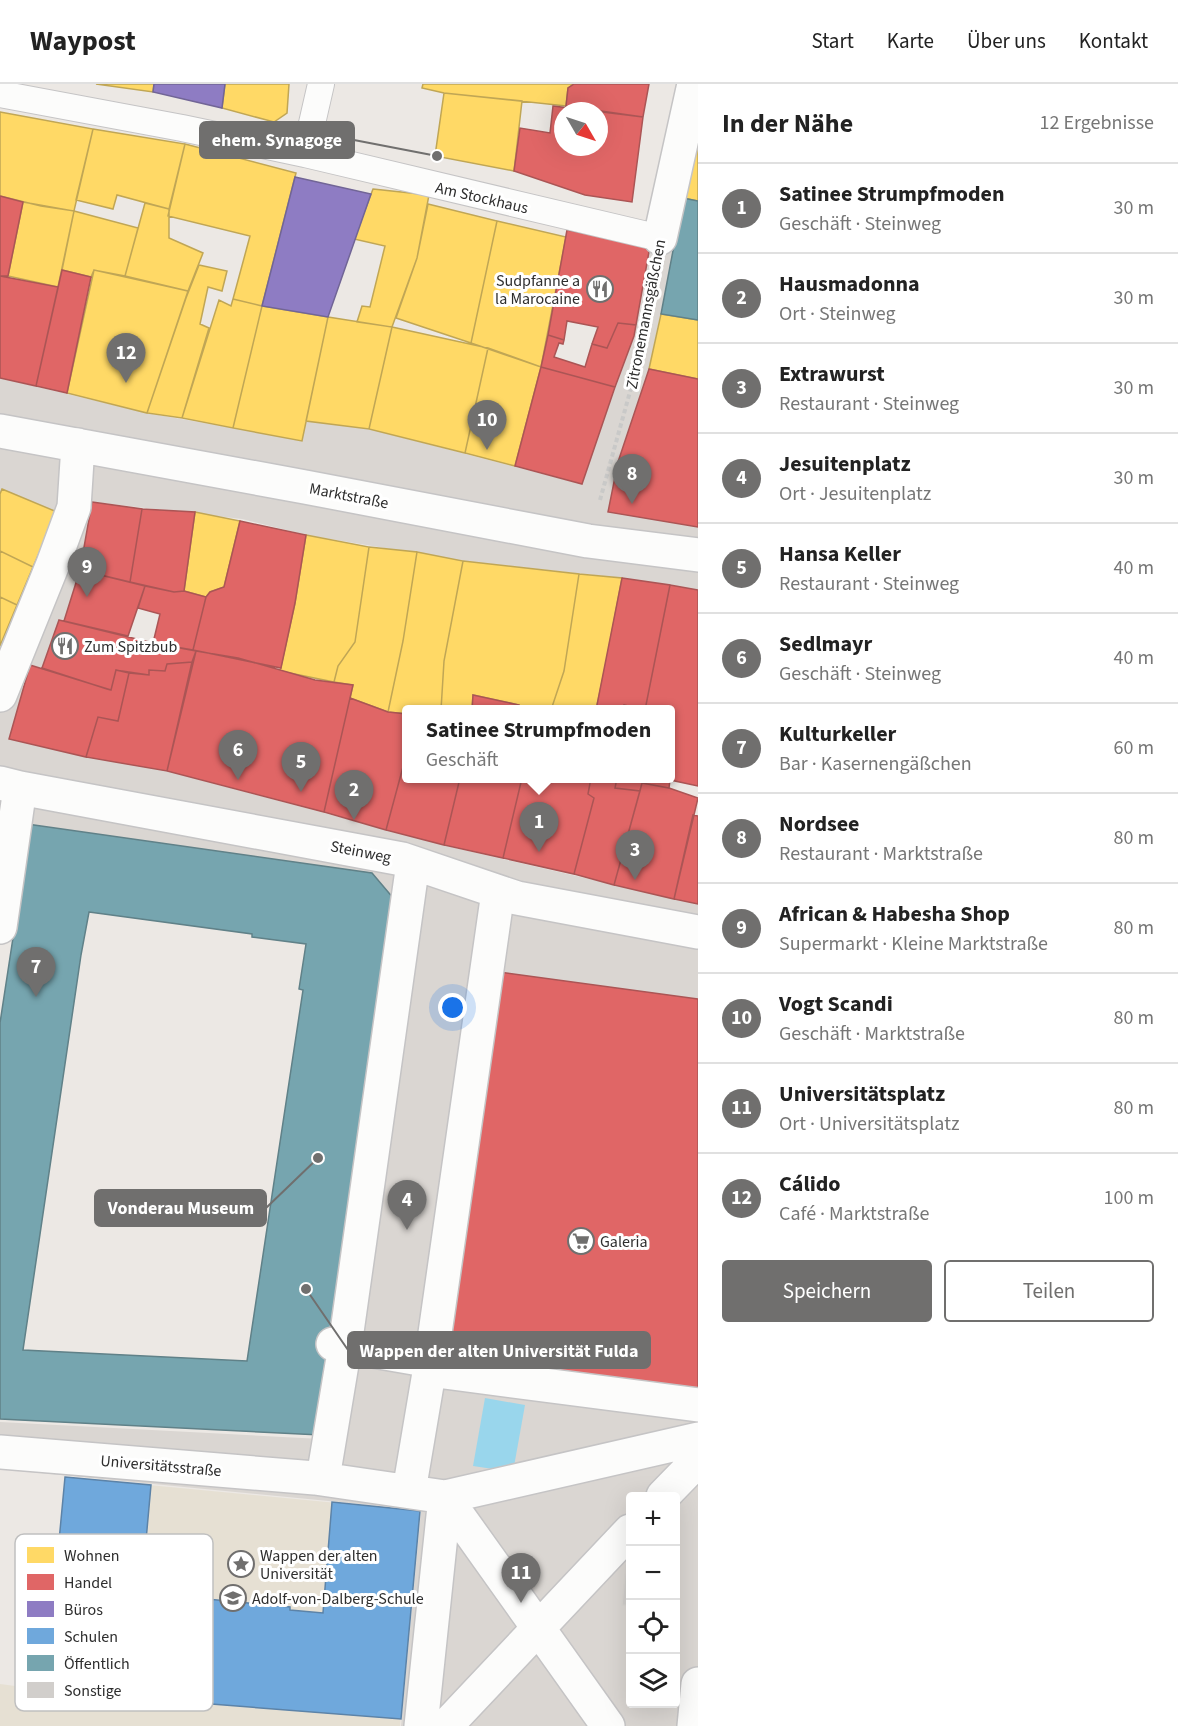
<!DOCTYPE html>
<html lang="de">
<head>
<meta charset="utf-8">
<style>
	:root { --surface:#fff; --page:#f6f6f6; --text:#222; --muted:#767676; --line:#e0e0e0; --accent:#706f6e }
	body { margin:0; font-family:"Source Sans 3",sans-serif; background:var(--page); color:var(--text) }
	.controls { position:absolute; right:18px; bottom:18px; display:grid; overflow:hidden; border-radius:6px; box-shadow:0 6px 24px #0002 }
	.controls button { width:54px; height:54px; display:grid; place-items:center; padding:0; border:0; border-bottom:2px solid var(--line); background:var(--surface); color:var(--text); font:30px sans-serif }
	.compass { position:absolute; left:554px; top:18px; width:54px; height:54px; border-radius:50%; background:var(--surface); box-shadow:0 6px 24px #0002; rotate:129deg }
	.you { position:absolute; left:453px; top:924px; width:21px; height:21px; margin:-15px; border:4px solid #fff; border-radius:50%; background:#1a73e8; box-shadow:0 0 0 9px #1a73e833 }
	.badge { display:grid; place-items:center; width:39px; height:39px; border-radius:50%; background:var(--accent); color:#fff; font-size:20px; font-weight:700 }
	.pin { position:absolute; translate:-50% -50px; filter:drop-shadow(0 2px 3px #0008) }
	.pin::after { content:''; position:absolute; top:32px; width:21px; height:18px; background:inherit; clip-path:polygon(0 0,100% 0,50% 100%) }
	.popup { position:absolute; left:402px; top:621px; width:273px; height:78px; box-sizing:border-box; display:grid; place-content:center; border-radius:6px; background:var(--surface); filter:drop-shadow(0 2px 4px #0005); font-size:20px; white-space:nowrap; color:var(--muted) }
	.popup b { font-size:22px; color:var(--text) }
	.popup::after { content:''; position:absolute; left:50%; top:100%; margin-left:-12px; border:12px solid transparent; border-top-color:var(--surface) }
	.list { margin:0; padding:0; list-style:none }
	h2 { display:flex; justify-content:space-between; align-items:center; height:78px; margin:0; padding:0 24px; font-size:26px }
	h2 small { font-size:20px; font-weight:400; color:var(--muted) }
	.list li { display:grid; grid-template-columns:39px 1fr auto; gap:18px; align-items:center; box-sizing:border-box; height:90px; padding:0 24px; border-top:2px solid var(--line) }
	.list b { display:block; font-size:22px; white-space:nowrap }
	.list p { margin:0; font-size:20px; white-space:nowrap; color:var(--muted) }
	.list em { font-size:20px; font-style:normal; color:var(--muted) }
	.actions { display:flex; gap:12px; padding:18px 24px }
	.actions a { flex:1; padding:14px 0; border:2px solid var(--accent); border-radius:6px; text-align:center; font-size:21px; color:var(--accent) }
	.actions .main { background:var(--accent); color:#fff }
	.icon { flex:none; width:33px; height:33px; fill:none; stroke:currentColor; stroke-width:2; stroke-linecap:round; stroke-linejoin:round }
	.map { position:relative; flex:none; width:698px; height:1642px; overflow:hidden }
	header { display:flex; align-items:center; gap:36px; box-sizing:border-box; height:84px; padding:0 30px; background:var(--surface); border-bottom:2px solid var(--line) }
	header strong { font-size:28px }
	nav { display:flex; gap:33px; margin-inline-start:auto; font-size:21px }
	main { display:flex }
	aside { flex:1; background:var(--surface) }
	.map>svg:first-child { display:block }
</style>
</head>
<body>
<header>
<strong>Waypost</strong>
<nav><a>Start</a><a>Karte</a><a>Über uns</a><a>Kontakt</a></nav>
</header>
<main>
<div class="map">
<svg width="698" height="1642" viewBox="0 0 698 1642">
	<rect width="100%" height="100%" fill="#ece8e4"/>
	<path fill="#e6e0d3" d="M 65,1393 L 420,1427 L 400,1642 L 0,1642 L 0,1600 L 45,1606 Z"/>
	<path fill="#dad6d2" fill-rule="evenodd" d="M 650,162 L 674,164 L 649,285 L 618,378 L 608,427 L 698,443 L 698,506 L 622,494 L 463,477 L 306,451 L 242,435 L 93,418 L 80,486 L 64,537 L 59,536 L 42,584 L 30,581 L 9,655 L 86,673 L 167,687 L 455,764 L 698,820 L 698,915 L 499,889 L 698,1316 L 698,1642 L 401,1642 L 421,1426 L 0,1385 L 0,1338 L 321,1355 L 372,789 L 28,740 L 0,759 L 0,562 L 17,520 L 2,406 L 0,410 L 0,294 L 147,329 L 301,356 L 306,337 L 369,345 L 581,400 L 634,252 ZM 630,1412 L 676,1412 L 676,1620 L 630,1620 Z"/>
	<path fill="#99d6ec" d="M 485,1314 L 525,1321 L 513,1388 L 473,1382 Z"/>
	<path fill="#ffd966" stroke="#c0a655" stroke-width="1.5" d="M 96,0 L 154,0 L 153,8 Z
		M 225,0 L 289,0 L 287,29 L 274,38 L 222,24 Z
		M 423,0 L 574,0 L 568,4 L 566,22 L 444,9 L 422,4 Z
		M 444,9 L 522,17 L 514,87 L 435,72 Z
		M 0,28 L 93,45 L 74,127 L 41,122 L 0,112 Z
		M 93,45 L 185,60 L 169,125 L 117,111 L 113,125 L 76,116 Z
		M 698,59 L 698,117 L 683,114 Z
		M 185,60 L 296,89 L 262,222 L 233,215 L 250,152 L 168,132 Z
		M 373,105 L 429,111 L 417,174 L 392,243 L 357,238 L 362,222 L 370,223 L 385,162 L 354,155 Z
		M 23,118 L 74,127 L 58,203 L 8,192 Z
		M 145,119 L 169,125 L 169,154 L 203,169 L 188,207 L 125,192 Z
		M 428,120 L 497,137 L 471,259 L 396,234 L 417,174 Z
		M 74,127 L 138,144 L 125,192 L 94,186 L 91,193 L 62,186 Z
		M 497,137 L 566,153 L 541,283 L 471,259 Z
		M 199,181 L 227,187 L 222,207 L 208,203 L 200,240 L 209,244 L 182,334 L 147,329 L 186,214 Z
		M 94,186 L 188,207 L 147,329 L 67,309 Z
		M 233,215 L 262,222 L 233,344 L 182,334 L 219,216 L 231,222 Z
		M 262,222 L 328,233 L 302,357 L 233,344 Z
		M 661,230 L 698,236 L 698,295 L 649,285 Z
		M 328,233 L 392,243 L 369,345 L 306,337 Z
		M 392,243 L 488,264 L 465,369 L 369,345 Z
		M 488,264 L 541,283 L 515,382 L 465,369 Z
		M 2,405 L 57,428 L 33,483 L 0,467 L 0,410 Z
		M 195,428 L 240,437 L 224,503 L 210,508 L 206,513 L 184,507 Z
		M 306,451 L 369,463 L 355,558 L 338,582 L 334,598 L 280,587 L 295,519 Z
		M 369,463 L 417,468 L 403,557 L 388,628 L 350,614 L 353,601 L 334,598 L 338,582 L 355,558 Z
		M 0,467 L 33,483 L 17,521 L 0,513 Z
		M 417,468 L 463,477 L 444,577 L 441,626 L 407,626 L 407,630 L 388,628 L 403,557 Z
		M 463,477 L 579,490 L 564,587 L 551,626 L 518,626 L 519,621 L 473,611 L 472,626 L 441,626 L 444,577 Z
		M 579,490 L 622,494 L 607,574 L 596,626 L 551,626 L 564,587 Z
		M 0,513 L 17,521 L 0,562 Z"/>
	<path fill="#e06666" stroke="#ab5555" stroke-width="1.5" fill-rule="evenodd" d="M 574,0 L 649,0 L 643,33 L 566,22 L 568,4 Z
		M 553,22 L 643,33 L 632,118 L 585,111 L 514,87 L 520,44 L 550,49 ZM 563,27 L 599,27 L 599,63 L 563,63 Z
		M 0,112 L 23,118 L 8,192 L 0,192 Z
		M 567,146 L 650,162 L 636,241 L 618,239 L 607,264 L 592,260 L 598,243 L 567,237 L 564,256 L 548,251 Z
		M 62,186 L 91,193 L 67,309 L 36,302 Z
		M 0,192 L 58,203 L 36,302 L 0,294 Z
		M 618,239 L 636,241 L 634,252 L 615,303 L 541,283 L 548,251 L 564,256 L 563,260 L 559,259 L 554,273 L 585,283 L 592,260 L 607,264 Z
		M 541,283 L 615,303 L 582,400 L 515,382 Z
		M 649,285 L 698,295 L 698,443 L 608,428 L 618,378 Z
		M 92,418 L 142,425 L 130,498 L 80,486 Z
		M 142,425 L 195,428 L 184,507 L 174,508 L 130,498 Z
		M 240,437 L 306,451 L 295,519 L 281,584 L 193,566 L 206,513 L 210,508 L 224,503 Z
		M 80,486 L 145,502 L 128,552 L 64,537 Z
		M 622,494 L 670,501 L 645,626 L 624,621 L 623,626 L 596,626 Z
		M 670,501 L 698,506 L 698,702 L 670,696 L 669,704 L 642,699 L 640,707 L 615,704 L 617,694 L 671,694 L 671,626 L 645,626 Z
		M 145,502 L 174,508 L 184,507 L 206,513 L 193,566 L 153,559 L 160,530 L 138,524 Z
		M 59,536 L 153,559 L 196,567 L 192,578 L 167,580 L 165,587 L 149,586 L 149,591 L 116,586 L 111,606 L 107,605 L 42,584 Z
		M 196,567 L 238,574 L 315,596 L 353,601 L 324,728 L 167,687 Z
		M 192,578 L 167,687 L 86,673 L 98,633 L 118,637 L 129,589 L 149,591 L 149,586 L 165,587 L 167,580 Z
		M 30,581 L 111,606 L 116,586 L 129,589 L 118,637 L 98,633 L 86,673 L 9,655 Z
		M 473,611 L 519,621 L 518,626 L 472,626 Z
		M 350,614 L 388,628 L 407,630 L 407,668 L 386,746 L 324,728 Z
		M 407,668 L 407,694 L 460,694 L 444,761 L 386,746 Z
		M 460,694 L 522,694 L 503,774 L 444,761 Z
		M 522,694 L 591,694 L 588,710 L 594,714 L 574,790 L 503,774 Z
		M 591,694 L 617,694 L 615,704 L 640,707 L 614,801 L 574,790 L 594,714 L 588,710 Z
		M 642,699 L 669,704 L 698,714 L 674,815 L 614,801 Z
		M 693,731 L 698,732 L 698,820 L 674,815 Z
		M 499,888 L 698,915 L 698,1316 L 447,1282 Z"/>
	<path fill="#8e7cc3" stroke="#716596" stroke-width="1.5" d="M 154,0 L 225,0 L 222,24 L 153,8 Z
		M 295,93 L 371,110 L 328,233 L 262,222 Z"/>
	<path fill="#6fa8dc" stroke="#5c83a8" stroke-width="1.5" d="M 65,1393 L 151,1401 L 141,1512 L 174,1515 L 176,1512 L 290,1523 L 290,1526 L 323,1529 L 332,1418 L 420,1427 L 401,1635 L 45,1607 Z"/>
	<path fill="#76a5af" stroke="#608188" stroke-width="1.5" fill-rule="evenodd" d="M 683,114 L 698,117 L 698,236 L 661,230 Z
		M 27,740 L 372,789 L 394,815 L 320,1351 L 0,1335 L 0,939 L 29,749 ZM 89,828 L 252,850 L 252,853 L 306,860 L 299,905 L 303,906 L 247,1277 L 23,1266 L 81,871 Z"/>
	<path fill="#d1cecb" stroke="#d7d4d0" stroke-width="1.5" d="M 626,1481 L 630,1482 L 630,1522 L 622,1521 Z"/>
	<g fill="none" stroke-linecap="round" stroke-linejoin="round">
		<defs>
			<path id="lane" d="M 0,10 L 182,44 L 305,70 L 660,154
				M 305,70 L 321,0"/>
			<path id="street" d="M 660,154 L 694,0
				M 0,347 L 305,403 L 588,457 L 698,471
				M 0,611 L 53,480 L 74,423 L 78,361
				M 0,699 L 20,704 L 0,843
				M 20,704 L 402,775 L 517,814 L 698,848
				M 333,1260 L 431,1277
				M 429,1286 L 698,1321
				M 0,1368 L 315,1394 L 445,1413 L 698,1355
				M 323,1394 L 345,1262 L 413,779
				M 409,1407 L 431,1277 L 498,808
				M 663,1412 L 698,1376
				M 445,1413 L 608,1642
				M 421,1642 L 445,1413
				M 446,1642 L 630,1447
				M 694,1642 L 698,1600"/>
		</defs>
		<use href="#lane" stroke="#c5c4c5" stroke-width="28"/>
		<use href="#street" stroke="#c5c4c5" stroke-width="36"/>
		<path stroke="#c9c9c8" stroke-width="4" stroke-dasharray="4.5 3" stroke-linecap="butt" d="M 600,416 L 638,279 L 653,193"/>
		<use href="#lane" stroke="#fcfcfb" stroke-width="26"/>
		<use href="#street" stroke="#fcfcfb" stroke-width="33"/>
	</g>
	<defs>
		<symbol id="restaurant-ring" viewBox="-11 -11 22 22"><circle r="9.5" fill="#fff" stroke="#706f6e" stroke-width="1.5"/><path d="M-5-6h1v4h1v-4h1v4h1v-4h1v5L-1.5 .5V6h-2V.5L-5-1ZM5-6V6H3V1.5H1.5Q1.5-4 5-6Z" fill="#706f6e"/></symbol>
		<symbol id="supermarket-ring" viewBox="-11 -11 22 22"><circle r="9.5" fill="#fff" stroke="#706f6e" stroke-width="1.5"/><path d="M-6-5.5h2.5l.6 2H6L4.5 2H-2.5L-4.4-4H-6ZM-1.5 3.2a1.3 1.3 0 1 0 .1 0ZM3 3.2a1.3 1.3 0 1 0 .1 0Z" fill="#706f6e"/></symbol>
		<symbol id="sight-ring" viewBox="-11 -11 22 22"><circle r="9.5" fill="#fff" stroke="#706f6e" stroke-width="1.5"/><path d="M0-6L1.8-2.2L6-1.7L2.9 1.2L3.7 5.4L0 3.3L-3.7 5.4L-2.9 1.2L-6-1.7L-1.8-2.2Z" fill="#706f6e"/></symbol>
		<symbol id="school-ring" viewBox="-11 -11 22 22"><circle r="9.5" fill="#fff" stroke="#706f6e" stroke-width="1.5"/><path d="M0-5L7-2L0 1L-7-2ZM-4 1L0 2.5L4 1V4Q0 6-4 4Z" fill="#706f6e"/></symbol>
	</defs>
	<g fill-rule="evenodd">
		<use href="#restaurant-ring" x="585" y="190" width="30" height="30"/>
		<use href="#restaurant-ring" x="50" y="547" width="30" height="30"/>
		<use href="#supermarket-ring" x="566" y="1142" width="30" height="30"/>
		<use href="#sight-ring" x="226" y="1465" width="30" height="30"/>
		<use href="#school-ring" x="218" y="1499" width="30" height="30"/>
	</g>
	<g text-anchor="middle" stroke-width="6" stroke-linejoin="round" paint-order="stroke">
		<g font-size="16" fill="#2e2e2e" stroke="#fff">
			<text transform="translate(482 113) rotate(13)" y="6">Am Stockhaus</text>
			<text transform="translate(645 230) rotate(-79)" y="6">Zitronemannsgäßchen</text>
			<text transform="translate(349 411) rotate(11)" y="6">Marktstraße</text>
			<text transform="translate(361 767) rotate(11)" y="6">Steinweg</text>
			<text transform="translate(161 1381) rotate(5)" y="6">Universitätsstraße</text>
		</g>
		<g font-size="16" fill="#2e2e2e" stroke="#fff" text-anchor="start">
			<text x="580" y="202" text-anchor="end">Sudpfanne a<tspan x="580" dy="18">la Marocaine</tspan></text>
			<text x="84" y="568">Zum Spitzbub</text>
			<text x="600" y="1163">Galeria</text>
			<text x="260" y="1477">Wappen der alten<tspan x="260" dy="18">Universität</tspan></text>
			<text x="252" y="1520">Adolf-von-Dalberg-Schule</text>
		</g>
	</g>
	<rect x="15" y="1450" width="198" height="177" rx="9" fill="#fff" stroke="#c0c0c0" stroke-width="1.5"/>
	<rect x="27" y="1463" width="27" height="16" fill="#ffd966"/>
	<rect x="27" y="1490" width="27" height="16" fill="#e06666"/>
	<rect x="27" y="1517" width="27" height="16" fill="#8e7cc3"/>
	<rect x="27" y="1544" width="27" height="16" fill="#6fa8dc"/>
	<rect x="27" y="1571" width="27" height="16" fill="#76a5af"/>
	<rect x="27" y="1598" width="27" height="16" fill="#d1cecb"/>
	<g font-size="16" fill="#2e2e2e">
		<text x="64" y="1477">Wohnen</text>
		<text x="64" y="1504">Handel</text>
		<text x="64" y="1531">Büros</text>
		<text x="64" y="1558">Schulen</text>
		<text x="64" y="1585">Öffentlich</text>
		<text x="64" y="1612">Sonstige</text>
	</g>
	<path fill="none" stroke="#706f6e" stroke-width="2" d="M437 72L354 56M318 1074L266 1124M306 1205L348 1266"/>
	<g fill="#706f6e" stroke="#fff" stroke-width="2">
		<circle cx="437" cy="72" r="6"/>
		<circle cx="318" cy="1074" r="6"/>
		<circle cx="306" cy="1205" r="6"/>
	</g>
	<g fill="#706f6e" stroke="#706f6e" stroke-width="2">
		<rect x="200" y="38" width="154" height="36" rx="6"/>
		<rect x="95" y="1106" width="171" height="36" rx="6"/>
		<rect x="348" y="1248" width="302" height="36" rx="6"/>
	</g>
	<g font-size="18" text-anchor="middle" font-weight="bold" fill="#fff">
		<text x="277" y="62">ehem. Synagoge</text>
		<text x="181" y="1130">Vonderau Museum</text>
		<text x="499" y="1273">Wappen der alten Universität Fulda</text>
	</g>
</svg>
<div class="controls">
<button>+</button>
<button>−</button>
<button><svg class="icon" aria-label="locate" viewBox="0 0 24 24"><circle cx="12" cy="12" r="6"/><path d="M12 2v4M12 18v4M2 12h4M18 12h4"/></svg></button>
<button><svg class="icon" aria-label="layers" viewBox="0 0 24 24"><path d="M12 4l9 5-9 5-9-5zM3 14l9 5 9-5"/></svg></button>
</div>
<svg class="compass" viewBox="-18 -18 36 36"><path d="M0-13l5 13h-10z" fill="#e53935"/><path d="M0 13l5-13h-10z" fill="#767676"/></svg>
<div class="you"></div>
<div class="pin badge" style="left:539px;top:768px">1</div>
<div class="popup"><b>Satinee Strumpfmoden</b>Geschäft</div>
<div class="pin badge" style="left:354px;top:736px">2</div>
<div class="pin badge" style="left:635px;top:796px">3</div>
<div class="pin badge" style="left:407px;top:1146px">4</div>
<div class="pin badge" style="left:301px;top:708px">5</div>
<div class="pin badge" style="left:238px;top:696px">6</div>
<div class="pin badge" style="left:36px;top:913px">7</div>
<div class="pin badge" style="left:632px;top:420px">8</div>
<div class="pin badge" style="left:87px;top:513px">9</div>
<div class="pin badge" style="left:487px;top:366px">10</div>
<div class="pin badge" style="left:521px;top:1519px">11</div>
<div class="pin badge" style="left:126px;top:299px">12</div>
</div>
<aside>
<h2>In der Nähe<small>12 Ergebnisse</small></h2>
<ul class="list">
<li><span class="badge">1</span><div><b>Satinee Strumpfmoden</b><p>Geschäft · Steinweg</p></div><em>30 m</em></li>
<li><span class="badge">2</span><div><b>Hausmadonna</b><p>Ort · Steinweg</p></div><em>30 m</em></li>
<li><span class="badge">3</span><div><b>Extrawurst</b><p>Restaurant · Steinweg</p></div><em>30 m</em></li>
<li><span class="badge">4</span><div><b>Jesuitenplatz</b><p>Ort · Jesuitenplatz</p></div><em>30 m</em></li>
<li><span class="badge">5</span><div><b>Hansa Keller</b><p>Restaurant · Steinweg</p></div><em>40 m</em></li>
<li><span class="badge">6</span><div><b>Sedlmayr</b><p>Geschäft · Steinweg</p></div><em>40 m</em></li>
<li><span class="badge">7</span><div><b>Kulturkeller</b><p>Bar · Kasernengäßchen</p></div><em>60 m</em></li>
<li><span class="badge">8</span><div><b>Nordsee</b><p>Restaurant · Marktstraße</p></div><em>80 m</em></li>
<li><span class="badge">9</span><div><b>African &amp; Habesha Shop</b><p>Supermarkt · Kleine Marktstraße</p></div><em>80 m</em></li>
<li><span class="badge">10</span><div><b>Vogt Scandi</b><p>Geschäft · Marktstraße</p></div><em>80 m</em></li>
<li><span class="badge">11</span><div><b>Universitätsplatz</b><p>Ort · Universitätsplatz</p></div><em>80 m</em></li>
<li><span class="badge">12</span><div><b>Cálido</b><p>Café · Marktstraße</p></div><em>100 m</em></li>
</ul>
<div class="actions"><a class="main">Speichern</a><a>Teilen</a></div>
</aside>
</main>
</body>
</html>
